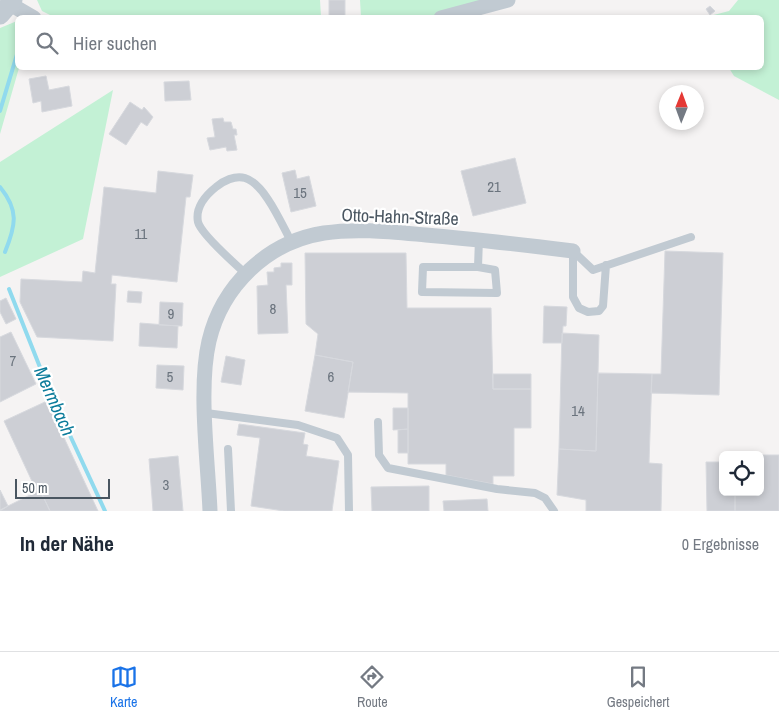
<!DOCTYPE html>
<html lang="de">
<head>
<meta charset="utf-8">
<style>
	:root { --surface:#fff; --page:#f2f2f3; --text:#1f2937; --muted:#747a83; --line:#e0e1e3; --accent:#1a73e8 }
	body { margin:0; font-family:"Archivo Narrow",sans-serif; background:var(--page); color:var(--text) }
	.controls { position:absolute; right:15px; bottom:15px; display:grid; overflow:hidden; border-radius:8px; box-shadow:0 2px 8px #0003 }
	.controls button { width:45px; height:45px; display:grid; place-items:center; padding:0; border:0; border-bottom:1px solid var(--line); background:var(--surface); color:var(--text); font:25px sans-serif }
	.compass { position:absolute; left:659px; top:85px; width:45px; height:45px; border-radius:50%; background:var(--surface); box-shadow:0 2px 8px #0003; rotate:1deg }
	.scale { position:absolute; left:15px; bottom:12px; width:95px; box-sizing:border-box; padding-left:5px; border:2px solid #4a5661; border-top:0; font-size:14px; line-height:18px; white-space:nowrap; color:#4a5661; -webkit-text-stroke:4px #fff; paint-order:stroke }
	.list { margin:0; padding:0; list-style:none }
	h2 { display:flex; justify-content:space-between; align-items:center; height:65px; margin:0; padding:0 20px; font-size:21px }
	h2 small { font-size:16px; font-weight:400; color:var(--muted) }
	.icon { flex:none; width:28px; height:28px; fill:none; stroke:currentColor; stroke-width:2; stroke-linecap:round; stroke-linejoin:round }
	.map { position:relative; flex:none; width:779px; height:511px; overflow:hidden }
	.search { position:absolute; background:var(--surface); box-shadow:0 2px 8px #0003; left:15px; right:15px; top:15px; height:55px; display:flex; align-items:center; gap:12px; box-sizing:border-box; padding:0 18px; border-radius:8px; color:var(--muted); font-size:19px }
	.sheet { height:140px; background:var(--surface) }
	nav { display:flex; justify-content:space-around; align-items:center; box-sizing:border-box; height:70px; border-top:1px solid var(--line); background:var(--surface); font-size:14px; color:var(--muted) }
	nav a { display:grid; justify-items:center; gap:2px }
	nav .on { color:var(--accent) }
	.map>svg:first-child { display:block }
</style>
</head>
<body>
<div class="map">
<svg width="779" height="511" viewBox="0 0 779 511">
	<rect width="100%" height="100%" fill="#f5f3f3"/>
	<path fill="#c3f1d5" d="M 37,0 L 320,0 L 321,17 L 54,17 L 42,11 Z
		M 360,0 L 502,0 L 433,18 L 361,17 Z
		M 738,0 L 779,0 L 779,100 L 734,76 L 729,68 L 762,68 L 762,18 L 706,17 L 729,11 Z
		M 17,21 L 19,68 L 0,134 L 0,28 Z
		M 113,90 L 83,239 L 0,277 L 0,162 Z"/>
	<g fill="none" stroke-linecap="round" stroke-linejoin="round">
		<path stroke="#90daee" stroke-width="4" d="M 0,111 L 18,51
			M 0,187 C 19,210 16,225 5,252
			M 9,289 L 49,390 L 105,511"/>
	</g>
	<path fill="#cdcfd5" stroke="#d7d9de" d="M 329,0 L 345,0 L 345,18 L 329,18 Z
		M 710,6 L 715,11 L 710,15 L 706,9 Z
		M 46,76 L 49,90 L 69,86 L 72,106 L 42,112 L 41,101 L 33,103 L 29,79 Z
		M 189,81 L 191,100 L 165,101 L 164,82 Z
		M 130,102 L 142,110 L 144,107 L 153,117 L 147,126 L 141,122 L 126,145 L 109,134 Z
		M 223,118 L 224,122 L 231,122 L 233,129 L 236,129 L 237,135 L 234,135 L 237,150 L 227,151 L 226,147 L 210,150 L 207,138 L 215,137 L 212,119 Z
		M 515,158 L 526,203 L 473,216 L 461,171 Z
		M 295,170 L 297,179 L 309,176 L 316,206 L 291,212 L 282,173 Z
		M 158,171 L 193,175 L 190,197 L 186,197 L 177,282 L 112,275 L 111,284 L 116,284 L 113,341 L 37,337 L 20,302 L 21,279 L 82,282 L 83,271 L 95,273 L 104,187 L 156,193 Z
		M 665,251 L 723,253 L 719,395 L 651,393 L 652,374 L 661,374 Z
		M 305,253 L 406,253 L 407,308 L 491,308 L 493,389 L 531,389 L 531,428 L 514,428 L 514,476 L 493,476 L 493,484 L 446,475 L 446,464 L 408,464 L 408,393 L 348,392 L 353,362 L 315,355 L 318,334 L 306,324 Z
		M 281,263 L 292,263 L 292,285 L 286,285 L 288,333 L 258,334 L 257,286 L 268,285 L 267,272 L 274,272 L 274,268 L 281,267 Z
		M 128,291 L 142,292 L 141,303 L 127,302 Z
		M 6,298 L 16,319 L 6,324 L 0,312 L 0,301 Z
		M 160,302 L 183,303 L 182,326 L 159,325 Z
		M 544,306 L 567,307 L 566,326 L 563,326 L 562,343 L 543,343 Z
		M 140,323 L 178,326 L 177,348 L 139,346 Z
		M 11,332 L 36,384 L 0,402 L 0,337 Z
		M 562,333 L 599,335 L 596,451 L 559,449 Z
		M 315,355 L 353,362 L 344,418 L 305,411 Z
		M 226,356 L 245,360 L 241,385 L 221,382 Z
		M 157,365 L 184,366 L 183,390 L 156,388 Z
		M 598,373 L 652,374 L 649,463 L 662,464 L 661,511 L 586,511 L 586,500 L 557,495 L 559,449 L 596,451 Z
		M 493,374 L 531,374 L 531,389 L 493,389 Z
		M 47,401 L 98,511 L 50,511 L 40,490 L 37,492 L 4,421 Z
		M 393,408 L 408,408 L 408,429 L 393,430 Z
		M 239,424 L 305,433 L 303,444 L 308,445 L 306,456 L 339,461 L 332,511 L 284,511 L 251,506 L 260,438 L 237,435 Z
		M 408,429 L 408,453 L 398,453 L 398,430 Z
		M 760,455 L 779,455 L 779,511 L 735,511 L 735,492 L 760,492 Z
		M 178,456 L 183,511 L 153,511 L 149,459 Z
		M 706,462 L 723,462 L 723,492 L 735,492 L 735,511 L 707,511 Z
		M 429,486 L 429,511 L 372,511 L 371,487 Z
		M 0,490 L 8,506 L 0,510 Z
		M 40,490 L 50,511 L 0,511 L 8,506 Z
		M 487,499 L 488,511 L 444,511 L 443,501 Z"/>
	<g fill="none" stroke-linecap="round" stroke-linejoin="round">
		<path stroke="#c1cad2" stroke-width="8" d="M 573,251 L 593,270 L 691,237
			M 573,251 L 573,297 L 579,308 L 588,312 L 599,311 L 603,306 L 606,265
			M 478,267 L 423,267 L 422,292 L 497,293 L 495,270 L 478,267 L 479,239
			M 245,273 C 235,264 201,234 198,222 C 195,207 206,195 216,187 C 223,181 235,175 245,178 C 265,184 282,225 292,243
			M 206,413 L 298,425 L 337,438 L 348,455 L 349,511
			M 378,422 L 379,455 L 388,468 L 497,489 L 535,493 L 545,498 L 554,511
			M 228,449 L 231,511"/>
		<path stroke="#c1cad2" stroke-width="15" d="M 10,4 L 34,18
			M 441,18 L 508,0
			M 210,511 C 208,461 198,388 209,341 C 222,286 267,242 324,233 C 357,228 392,232 426,235 C 475,239 524,245 573,251"/>
		<path stroke="#c1cad2" stroke-width="19" d="M 0,15 L 13,0"/>
	</g>
	<g text-anchor="middle" stroke-width="4.5" stroke-linejoin="round" paint-order="stroke">
		<g font-size="15" fill="#6b747e">
			<text x="494" y="192">21</text>
			<text x="300" y="198">15</text>
			<text x="141" y="239">11</text>
			<text x="273" y="314">8</text>
			<text x="171" y="319">9</text>
			<text x="13" y="366">7</text>
			<text x="170" y="382">5</text>
			<text x="331" y="382">6</text>
			<text x="578" y="416">14</text>
			<text x="166" y="490">3</text>
		</g>
		<g font-size="18" fill="#4a5661" stroke="#fff">
			<text transform="translate(400 217) rotate(2)" y="6">Otto-Hahn-Straße</text>
		</g>
		<g font-size="19" font-style="italic" fill="#0c7c9b" stroke="#fff">
			<text transform="translate(55 401) rotate(66)" y="7">Mermbach</text>
		</g>
	</g>
</svg>
<div class="controls">
<button><svg class="icon" aria-label="locate" viewBox="0 0 24 24"><circle cx="12" cy="12" r="6"/><path d="M12 2v4M12 18v4M2 12h4M18 12h4"/></svg></button>
</div>
<svg class="compass" viewBox="-18 -18 36 36"><path d="M0-13l5 13h-10z" fill="#e53935"/><path d="M0 13l5-13h-10z" fill="#747a83"/></svg>
<div class="scale">50 m</div>
<div class="search"><svg class="icon" aria-label="search" viewBox="0 0 24 24"><circle cx="10" cy="10" r="6"/><path d="M15 15l6 6"/></svg>Hier suchen</div>
</div>
<section class="sheet">
<h2>In der Nähe<small>0 Ergebnisse</small></h2>
<ul class="list">
</ul>
</section>
<nav>
<a class="on"><svg class="icon" aria-label="map" viewBox="0 0 24 24"><path d="M3 6l6-2 6 2 6-2v14l-6 2-6-2-6 2zM9 4v14M15 6v14"/></svg>Karte</a>
<a><svg class="icon" aria-label="directions" viewBox="0 0 24 24"><path d="M12 3l9 9-9 9-9-9zM9 14v-3h6M13 9l2 2-2 2"/></svg>Route</a>
<a><svg class="icon" aria-label="saved" viewBox="0 0 24 24"><path d="M7 4h10v16l-5-4-5 4z"/></svg>Gespeichert</a>
</nav>
</body>
</html>
